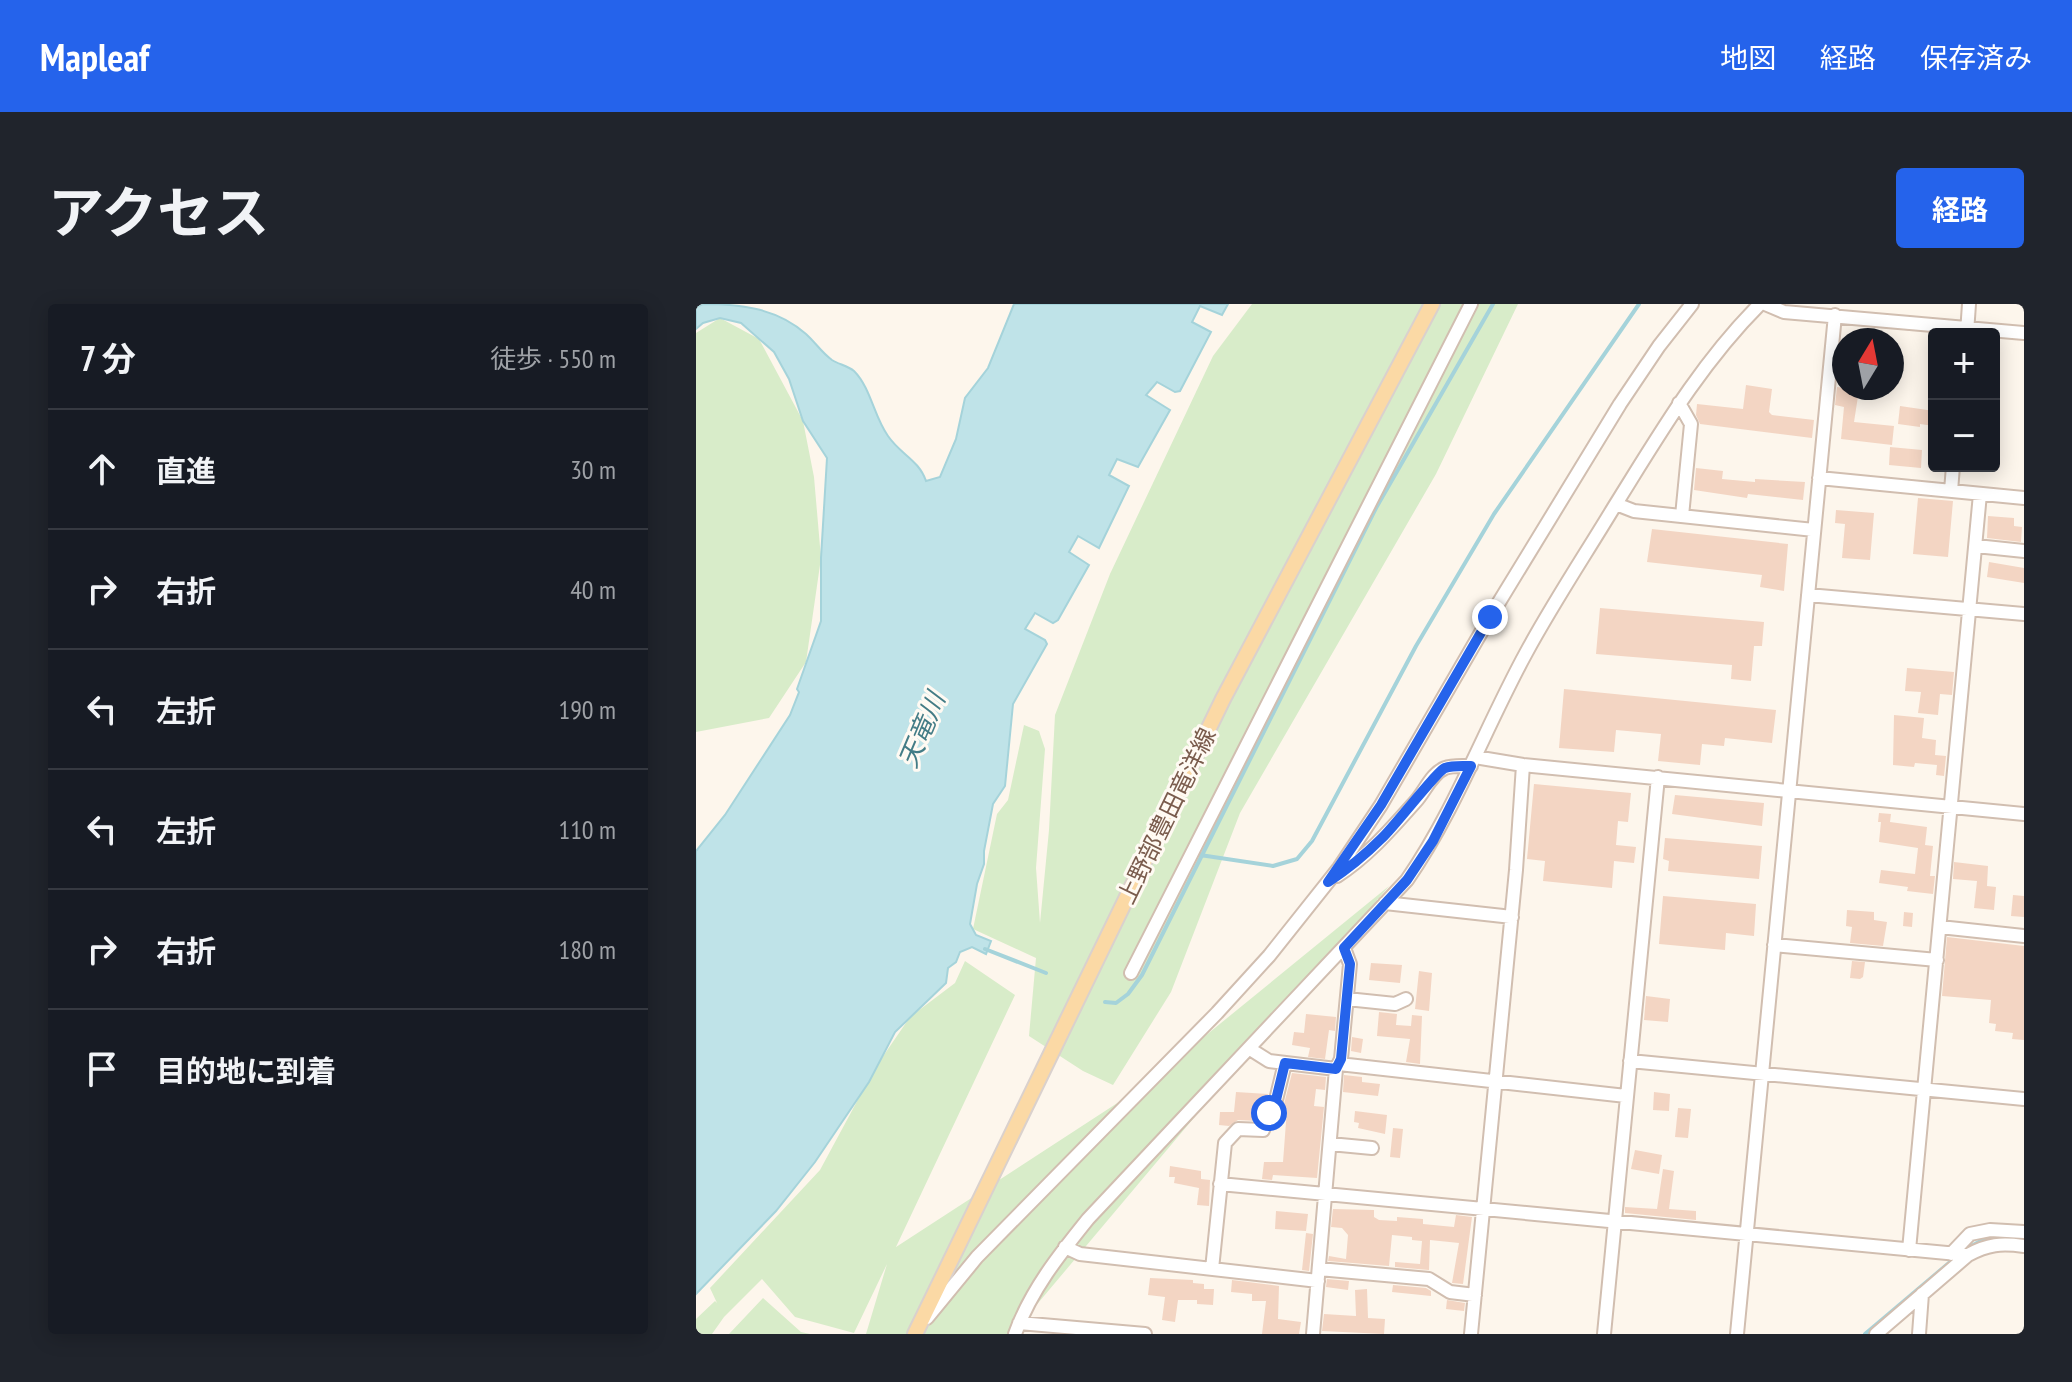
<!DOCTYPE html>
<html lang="ja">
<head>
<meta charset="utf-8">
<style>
	:root { --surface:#171b24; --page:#20242c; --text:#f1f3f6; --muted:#9ea1a6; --line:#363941; --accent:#2563eb }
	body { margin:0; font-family:"PT Sans Narrow","Noto Sans JP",sans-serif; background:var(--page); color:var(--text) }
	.controls { position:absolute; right:24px; top:24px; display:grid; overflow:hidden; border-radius:8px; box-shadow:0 4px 20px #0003 }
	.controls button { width:72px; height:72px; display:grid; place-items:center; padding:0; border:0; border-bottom:2px solid var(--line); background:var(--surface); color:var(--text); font:40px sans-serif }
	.compass { position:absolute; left:1136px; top:24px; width:72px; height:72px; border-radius:50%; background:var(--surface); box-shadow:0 4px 20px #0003; rotate:10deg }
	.stop { position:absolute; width:24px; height:24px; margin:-18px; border:6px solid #2563eb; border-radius:50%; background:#fff }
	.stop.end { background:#2563eb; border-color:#fff; box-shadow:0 2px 8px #0008 }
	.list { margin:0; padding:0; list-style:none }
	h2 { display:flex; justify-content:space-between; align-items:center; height:104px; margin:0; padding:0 32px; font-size:34px }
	h2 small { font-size:26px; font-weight:400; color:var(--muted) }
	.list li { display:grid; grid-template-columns:52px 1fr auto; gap:24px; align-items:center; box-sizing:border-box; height:120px; padding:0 32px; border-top:2px solid var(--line) }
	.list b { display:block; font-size:30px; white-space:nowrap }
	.list em { font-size:26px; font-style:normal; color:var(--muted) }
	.icon { flex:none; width:44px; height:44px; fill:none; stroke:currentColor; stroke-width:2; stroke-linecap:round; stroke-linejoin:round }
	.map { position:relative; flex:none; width:1328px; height:1030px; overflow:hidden; border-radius:8px }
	header { display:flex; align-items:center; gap:48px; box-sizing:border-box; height:112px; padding:0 40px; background:var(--accent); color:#fff }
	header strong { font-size:38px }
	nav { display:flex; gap:44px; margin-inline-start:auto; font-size:28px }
	.intro { display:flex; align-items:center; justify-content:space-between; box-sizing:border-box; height:192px; padding:0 48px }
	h1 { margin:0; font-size:56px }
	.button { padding:20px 36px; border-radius:8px; background:var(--accent); color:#fff; font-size:28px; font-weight:700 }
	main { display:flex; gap:48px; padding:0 48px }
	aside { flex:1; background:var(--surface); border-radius:8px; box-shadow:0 4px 20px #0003 }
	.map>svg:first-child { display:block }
</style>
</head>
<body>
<header>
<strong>Mapleaf</strong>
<nav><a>地図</a><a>経路</a><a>保存済み</a></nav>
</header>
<div class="intro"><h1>アクセス</h1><a class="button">経路</a></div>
<main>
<aside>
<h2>7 分<small>徒歩 · 550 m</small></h2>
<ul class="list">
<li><svg class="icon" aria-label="ahead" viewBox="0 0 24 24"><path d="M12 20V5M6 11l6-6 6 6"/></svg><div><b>直進</b></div><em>30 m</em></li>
<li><svg class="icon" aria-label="right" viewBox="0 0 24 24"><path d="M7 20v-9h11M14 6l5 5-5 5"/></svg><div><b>右折</b></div><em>40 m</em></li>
<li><svg class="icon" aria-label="left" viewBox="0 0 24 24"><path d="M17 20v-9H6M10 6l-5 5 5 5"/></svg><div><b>左折</b></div><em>190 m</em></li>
<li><svg class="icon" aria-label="left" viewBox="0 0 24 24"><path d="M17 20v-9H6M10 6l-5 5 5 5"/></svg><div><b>左折</b></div><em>110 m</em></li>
<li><svg class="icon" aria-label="right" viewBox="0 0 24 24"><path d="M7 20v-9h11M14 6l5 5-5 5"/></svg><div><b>右折</b></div><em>180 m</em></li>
<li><svg class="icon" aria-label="arrive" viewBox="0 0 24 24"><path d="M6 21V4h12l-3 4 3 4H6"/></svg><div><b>目的地に到着</b></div></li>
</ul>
</aside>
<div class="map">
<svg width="1328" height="1030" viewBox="0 0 1328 1030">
	<rect width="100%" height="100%" fill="#fdf6ec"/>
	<path fill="#d8ecc9" d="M 556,0 L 822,0 L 740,170 L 544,509 L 475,688 L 417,781 L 387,767 L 333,732 L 340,654 L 277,625 L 301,510 L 312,496 L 328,421 L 343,427 L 349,445 L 340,564 L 344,619 L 353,526 L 359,411 L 414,270 L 517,52 Z
		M 24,14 L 63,35 L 107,117 L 118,173 L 125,254 L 110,358 L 73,414 L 0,428 L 0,29 Z
		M 693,582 L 316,1030 L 170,1030 L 191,960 L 158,1029 L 99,1013 L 66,975 L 28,1013 L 16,1030 L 0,1030 L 0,1015 L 19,997 L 21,999 L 14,984 L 124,866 L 179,764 L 214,713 L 259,679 L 269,657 L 319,691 L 200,943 L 449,781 Z
		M 67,994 L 105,1028 L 114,1030 L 33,1030 Z"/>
	<path fill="#bfe3e8" stroke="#a5d3da" stroke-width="2" d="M 7,0 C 44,0 81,4 110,30 C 119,38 126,49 136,56 C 142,60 152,62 158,67 C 175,84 178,113 192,132 C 204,150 223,156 230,177 L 244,173 L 260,135 L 269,94 L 292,64 L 318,0 L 532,0 L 526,11 L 504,2 L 496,18 L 515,28 L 484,87 L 479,88 L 461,78 L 450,91 L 474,106 L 442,163 L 421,155 L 413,171 L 433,182 L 403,244 L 382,232 L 373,248 L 393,261 L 362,316 L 357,319 L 339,309 L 329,325 L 349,336 L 351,340 L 317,400 L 309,482 L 297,500 L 288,547 L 288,560 L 281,580 L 274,620 L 280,631 L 295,637 L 290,650 L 276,643 L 264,648 L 260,658 L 252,664 L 250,679 L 199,728 L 173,778 L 119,858 L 80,907 L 0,990 L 0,547 L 29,511 L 94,411 L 103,388 L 101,385 L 125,317 L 125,254 L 131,154 L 107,117 L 93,75 L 78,48 L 45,19 L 24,14 L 7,19 L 0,25 L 0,3 Z"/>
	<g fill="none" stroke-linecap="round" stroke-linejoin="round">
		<path stroke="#a5d3da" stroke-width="4" d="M 504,551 L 577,562 L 601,555 L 616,537 L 720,342 L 798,210 L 943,0
			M 289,645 L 350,669
			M 409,698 L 420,699 L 432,690 L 446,671 L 680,204 L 797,0
			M 1266,947 L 1292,933 L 1306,932
			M 1169,1030 L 1260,953"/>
	</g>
	<path fill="#f3d5c3" d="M 1050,81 L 1076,85 L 1073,108 L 1076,111 L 1118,116 L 1116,134 L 1004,120 L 1000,111 L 1001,100 L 1047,105 Z
		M 1141,83 L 1163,86 L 1158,118 L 1198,122 L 1196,141 L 1145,135 L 1148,103 L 1139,101 Z
		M 1204,102 L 1238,107 L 1238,122 L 1224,120 L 1224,123 L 1202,120 Z
		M 1194,143 L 1226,146 L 1225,164 L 1193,161 Z
		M 1000,164 L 1027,167 L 1026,175 L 1059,178 L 1059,175 L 1109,178 L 1107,196 L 1052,190 L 1051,194 L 998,186 Z
		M 1222,194 L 1257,197 L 1252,253 L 1217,250 Z
		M 1140,206 L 1178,209 L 1174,256 L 1146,254 L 1149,220 L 1139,219 Z
		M 1292,212 L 1318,214 L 1318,222 L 1326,223 L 1325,238 L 1291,234 Z
		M 956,225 L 1092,240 L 1088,287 L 1064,283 L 1066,271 L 951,258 Z
		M 1293,258 L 1328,264 L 1328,279 L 1291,273 Z
		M 904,304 L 1068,318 L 1066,342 L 1058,342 L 1055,377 L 1035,375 L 1036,361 L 900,350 Z
		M 1211,364 L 1258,368 L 1256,391 L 1244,390 L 1242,411 L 1222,409 L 1225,388 L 1209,387 Z
		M 868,385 L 1080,406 L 1076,439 L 1029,434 L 1028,442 L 1006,440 L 1004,461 L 962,457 L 965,430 L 920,426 L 918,448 L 863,444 Z
		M 1198,411 L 1228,414 L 1226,434 L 1240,436 L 1239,451 L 1250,452 L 1248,472 L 1240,471 L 1241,461 L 1219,459 L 1218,463 L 1197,461 Z
		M 838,480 L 935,489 L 932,518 L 922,517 L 920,541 L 940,543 L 938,559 L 918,557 L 916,584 L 847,577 L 849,557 L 831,555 Z
		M 979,491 L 1068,499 L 1066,522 L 976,510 Z
		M 1183,509 L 1195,510 L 1194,518 L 1231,523 L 1229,541 L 1237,542 L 1234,572 L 1239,572 L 1237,590 L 1211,587 L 1212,583 L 1183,579 L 1185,566 L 1219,570 L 1222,544 L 1183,538 L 1185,518 L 1182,518 Z
		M 969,534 L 1066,542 L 1063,575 L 972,567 L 973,557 L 967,555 Z
		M 1258,558 L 1292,562 L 1291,582 L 1300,583 L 1298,606 L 1278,604 L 1281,577 L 1257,575 Z
		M 1317,591 L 1328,592 L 1328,613 L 1315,612 Z
		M 967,592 L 1060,600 L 1058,632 L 1030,629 L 1029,646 L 963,640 Z
		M 1151,606 L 1178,608 L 1178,616 L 1191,618 L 1187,642 L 1154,639 L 1156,623 L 1150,622 Z
		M 1208,608 L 1217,609 L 1216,623 L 1207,622 Z
		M 1251,633 L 1328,642 L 1328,736 L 1316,735 L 1317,729 L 1299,727 L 1300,720 L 1293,719 L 1295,696 L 1246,692 Z
		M 1156,657 L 1169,658 L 1167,673 L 1164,675 L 1154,674 Z
		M 675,659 L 706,661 L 704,679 L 673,676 Z
		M 723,667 L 736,669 L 733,707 L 719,705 Z
		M 950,692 L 974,695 L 972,718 L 948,716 Z
		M 683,708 L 701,710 L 700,721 L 715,722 L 716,711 L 726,712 L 724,760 L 710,758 L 714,735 L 681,732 Z
		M 610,710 L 640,713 L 639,727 L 633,726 L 629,755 L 612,753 L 614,744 L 596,741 L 598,728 L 608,729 Z
		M 656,733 L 667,735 L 665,749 L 655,747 Z
		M 596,769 L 630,773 L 629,786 L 620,785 L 618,802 L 628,803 L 621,874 L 577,871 L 576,876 L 566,875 L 568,858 L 587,858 L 591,805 L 587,804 Z
		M 648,771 L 666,773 L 666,778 L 684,780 L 682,792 L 647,788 Z
		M 540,788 L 572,790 L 570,799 L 563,803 L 561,817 L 542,816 L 533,822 L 523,821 L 524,808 L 538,808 Z
		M 958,788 L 974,790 L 973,807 L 957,806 Z
		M 982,804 L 995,805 L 992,834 L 979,833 Z
		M 659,807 L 691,811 L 689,830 L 662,824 L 663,819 L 658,818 Z
		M 697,824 L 707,825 L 704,854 L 694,853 Z
		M 939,846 L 966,851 L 963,870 L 935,865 Z
		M 474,862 L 505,867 L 505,875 L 514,876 L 513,902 L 501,901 L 503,884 L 478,879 L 479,873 L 473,873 Z
		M 967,865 L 978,867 L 973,905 L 1000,907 L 1000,916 L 929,909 L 929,903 L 961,905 Z
		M 637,905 L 678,906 L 678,913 L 683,916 L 701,917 L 701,913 L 727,915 L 727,920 L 758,923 L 760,911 L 776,913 L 767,980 L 756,979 L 763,939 L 734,936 L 733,966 L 699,963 L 699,958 L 724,960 L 726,937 L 716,936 L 716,933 L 696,931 L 693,962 L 632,957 L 633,952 L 650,955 L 652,931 L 646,924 L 635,923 Z
		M 580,907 L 612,910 L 610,927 L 579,925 Z
		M 610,929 L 617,930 L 613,967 L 606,966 Z
		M 454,974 L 497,976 L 497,979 L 508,980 L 508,985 L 518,985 L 517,1001 L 501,1000 L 501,996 L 482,996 L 479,1018 L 466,1016 L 469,993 L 452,991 Z
		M 631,975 L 653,977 L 652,986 L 630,983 Z
		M 536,976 L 583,982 L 582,1015 L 605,1018 L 603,1030 L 566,1030 L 570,997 L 556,997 L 556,990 L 535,988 Z
		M 697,981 L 730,984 L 735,987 L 735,992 L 696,988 Z
		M 671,985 L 672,1014 L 689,1015 L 688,1030 L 626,1027 L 628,1010 L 660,1012 L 659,986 Z
		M 751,996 L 769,999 L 768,1007 L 750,1005 Z"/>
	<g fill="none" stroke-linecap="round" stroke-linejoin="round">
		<defs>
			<path id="minor" d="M 1069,0 L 1088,8 L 1328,29
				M 1271,29 L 1273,0
				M 983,99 L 995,120 L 986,212
				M 1123,174 L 1328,194
				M 1255,187 L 1257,162
				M 920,200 L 938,207 L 1118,226
				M 1280,242 L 1328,247
				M 1112,291 L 1328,310
				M 779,453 L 827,461 L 1328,510
				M 641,572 C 672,552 696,524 720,497 C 729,487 736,469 749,464 C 756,461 767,462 775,462
				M 689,599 L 816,613
				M 1244,623 L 1328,632
				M 1078,641 L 1241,656
				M 435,669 L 775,0
				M 651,695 L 699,700 L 710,695
				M 554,745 L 573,757 L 640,765
				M 934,757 L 1328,795
				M 643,760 L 930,792
				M 634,840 L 676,844
				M 524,880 L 1272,951
				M 369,943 L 384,950 L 622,977
				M 1213,946 L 1284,190
				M 1255,950 L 1274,930 L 1294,926 L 1328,928
				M 516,965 L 529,839 L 542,825 L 567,826 L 573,809 L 578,804 L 589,759
				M 623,965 L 733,975 L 754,988 L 779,991
				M 231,1014 L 281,953 L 521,709 L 573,652 L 643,564 L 685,501 L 794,313 L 924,100 L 963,42 L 996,0
				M 323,1019 L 449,1030
				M 319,1030 C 335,986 363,951 392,915 L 711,576 C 760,505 789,424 830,349 C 857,299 889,251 918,203 C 963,131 1004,60 1064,0
				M 617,1030 L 640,765 L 645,755 L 654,660 L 648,644
				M 775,1030 L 820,566 L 827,461
				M 908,1030 L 962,473
				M 1041,1030 L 1139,11
				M 1180,1030 L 1272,951 C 1292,940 1305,939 1328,942
				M 1223,1030 L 1226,990"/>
			<path id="major" d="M 219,1030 L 527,395 L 736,0"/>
		</defs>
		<use href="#minor" stroke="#d1beb0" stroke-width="16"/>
		<use href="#major" stroke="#dad1cd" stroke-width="18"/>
		<use href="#minor" stroke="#fff" stroke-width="12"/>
		<use href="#major" stroke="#fbd9a5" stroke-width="14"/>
	</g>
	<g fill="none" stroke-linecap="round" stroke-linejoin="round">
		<path stroke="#2563eb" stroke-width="10" d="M 573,809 L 578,804 L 589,759 L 640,765 L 645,755 L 654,660 L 648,644 L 711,576 L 737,537 L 775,462 C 767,462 757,461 749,464 C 741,467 698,523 686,534 C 669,551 652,565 632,578 L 685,501 L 794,313"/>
	</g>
	<g text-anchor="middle" stroke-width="6" stroke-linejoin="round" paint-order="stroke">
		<g font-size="24" fill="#7a5c4d" stroke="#fffaf3">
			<text transform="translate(471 512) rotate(-64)" y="8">上野部豊田竜洋線</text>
		</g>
		<g font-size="26" font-style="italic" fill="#437c86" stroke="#fffaf3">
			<text transform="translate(226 426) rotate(-67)" y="9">天竜川</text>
		</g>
	</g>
</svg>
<div class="controls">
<button>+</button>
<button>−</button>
</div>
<svg class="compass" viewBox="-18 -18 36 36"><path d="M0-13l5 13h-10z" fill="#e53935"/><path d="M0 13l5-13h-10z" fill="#9ea1a6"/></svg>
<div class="stop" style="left:573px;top:809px"></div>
<div class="stop end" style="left:794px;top:313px"></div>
</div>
</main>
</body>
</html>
